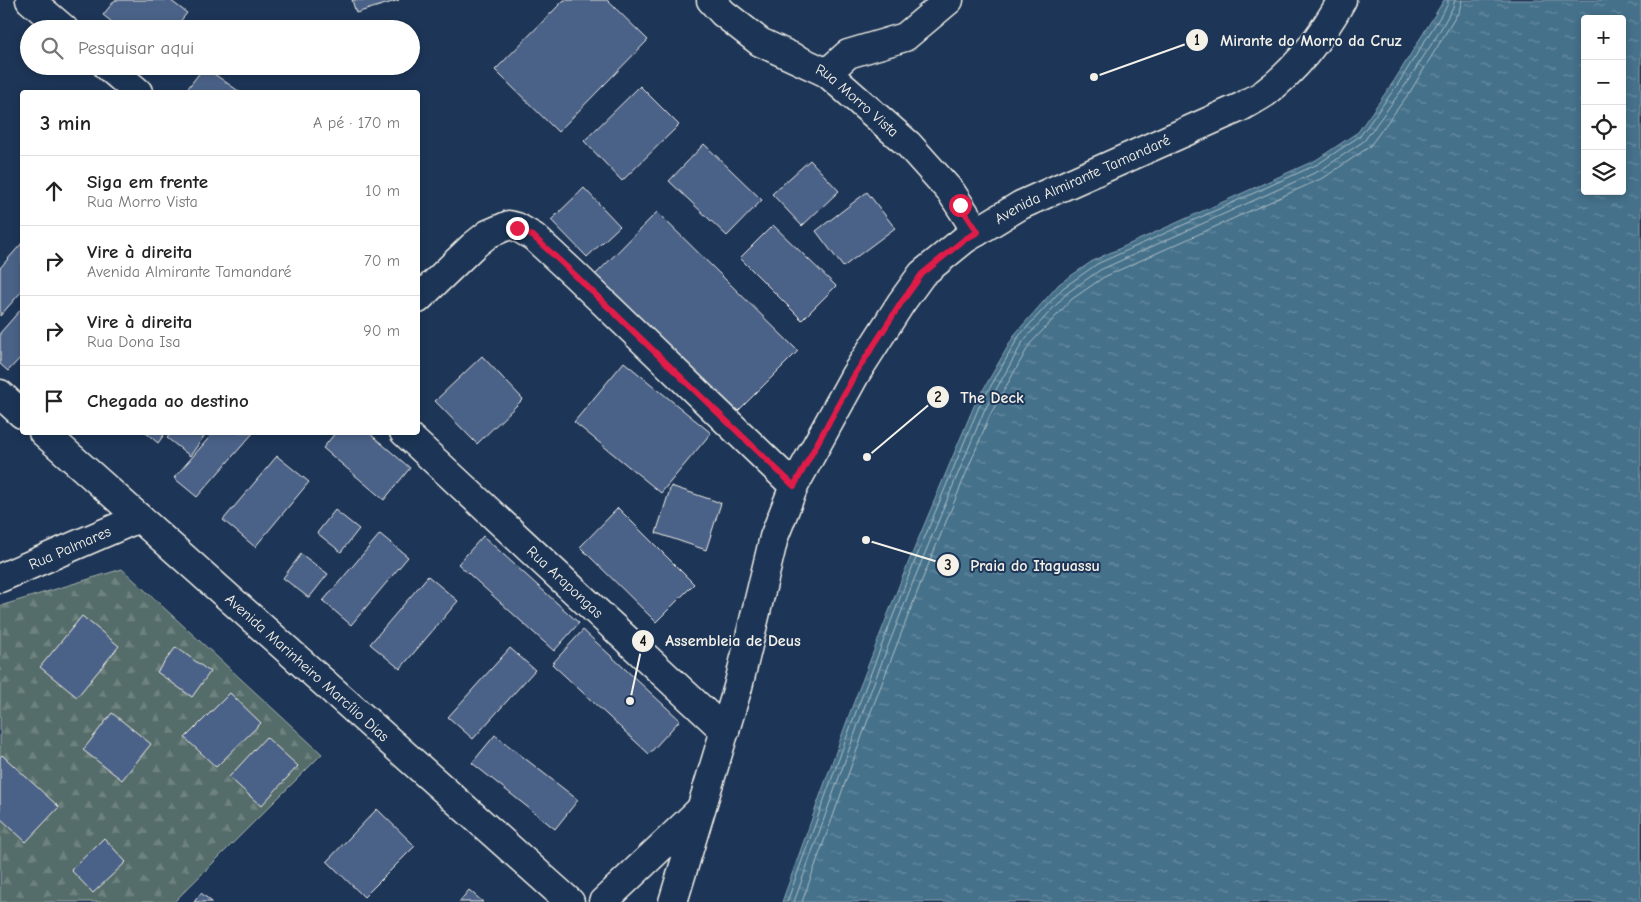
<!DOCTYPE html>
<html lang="pt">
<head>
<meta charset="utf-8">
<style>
	:root { --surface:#fff; --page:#f6f6f6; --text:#222; --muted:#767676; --line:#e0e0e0 }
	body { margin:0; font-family:"Comic Neue",sans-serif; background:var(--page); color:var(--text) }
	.controls { position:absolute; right:15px; top:15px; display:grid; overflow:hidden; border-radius:5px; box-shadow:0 2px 8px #0003 }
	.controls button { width:45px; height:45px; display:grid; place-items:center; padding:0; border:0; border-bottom:1px solid var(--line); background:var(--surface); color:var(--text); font:25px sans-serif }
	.stop { position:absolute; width:15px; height:15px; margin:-11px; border:4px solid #e11d48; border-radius:50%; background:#fff }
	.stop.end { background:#e11d48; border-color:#fff; box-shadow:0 1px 5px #0008 }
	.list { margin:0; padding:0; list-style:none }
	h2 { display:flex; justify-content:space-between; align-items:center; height:65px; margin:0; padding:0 20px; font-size:21px }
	h2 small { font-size:16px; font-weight:400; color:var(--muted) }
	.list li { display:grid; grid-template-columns:32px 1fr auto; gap:15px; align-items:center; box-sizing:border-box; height:70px; padding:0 20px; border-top:1px solid var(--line) }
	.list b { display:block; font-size:19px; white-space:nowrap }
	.list p { margin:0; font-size:16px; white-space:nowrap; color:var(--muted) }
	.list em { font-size:16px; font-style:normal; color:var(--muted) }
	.icon { flex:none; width:28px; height:28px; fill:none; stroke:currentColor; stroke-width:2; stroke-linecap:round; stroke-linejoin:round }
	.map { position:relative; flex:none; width:1641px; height:902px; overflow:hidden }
	.search { position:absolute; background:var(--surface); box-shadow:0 2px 8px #0003; left:20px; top:20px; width:400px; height:55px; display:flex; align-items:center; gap:12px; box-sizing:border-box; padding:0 18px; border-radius:28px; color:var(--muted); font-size:19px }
	.panel { position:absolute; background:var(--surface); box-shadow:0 2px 8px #0003; left:20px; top:90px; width:400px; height:345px; border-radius:5px }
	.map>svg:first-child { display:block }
</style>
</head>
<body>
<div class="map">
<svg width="1641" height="902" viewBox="0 0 1641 902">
	<defs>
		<pattern id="forest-firs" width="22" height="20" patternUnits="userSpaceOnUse" patternTransform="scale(1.25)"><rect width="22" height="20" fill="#556d6a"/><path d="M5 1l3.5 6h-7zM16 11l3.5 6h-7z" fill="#6e827f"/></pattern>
		<pattern id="water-ripples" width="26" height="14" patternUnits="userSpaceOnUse" patternTransform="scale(1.25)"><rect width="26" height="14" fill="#45718b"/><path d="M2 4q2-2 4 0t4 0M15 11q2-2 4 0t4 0" fill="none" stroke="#6a8da1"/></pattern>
	</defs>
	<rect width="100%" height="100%" fill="#1d3557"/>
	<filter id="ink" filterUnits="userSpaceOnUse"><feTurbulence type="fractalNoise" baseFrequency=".02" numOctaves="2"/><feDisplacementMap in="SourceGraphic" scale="10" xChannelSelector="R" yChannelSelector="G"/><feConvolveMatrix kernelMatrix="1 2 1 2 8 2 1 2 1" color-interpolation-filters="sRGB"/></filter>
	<g filter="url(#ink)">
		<path fill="url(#forest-firs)" stroke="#a4afa9" d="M 122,569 L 322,754 L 174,902 L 0,902 L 0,606 Z"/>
		<path fill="url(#water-ripples)" stroke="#8ba4b0" fill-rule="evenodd" d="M 1444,0 L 1641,0 L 1641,902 L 782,902 L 852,707 L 902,578 L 974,406 L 1015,334 L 1059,284 L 1094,260 L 1316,160 L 1358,132 L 1394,81 ZM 1585,19 L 1622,19 L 1622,191 L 1585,191 Z"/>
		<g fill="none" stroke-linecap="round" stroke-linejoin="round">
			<path stroke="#aebec3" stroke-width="1" d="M 787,902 L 857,709 L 907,580 L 978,409 L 1019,336 L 1063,288 L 1097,264 L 1318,164 L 1360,136 L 1398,84 L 1448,4 L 1448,0
				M 794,902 L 863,711 L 913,582 L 984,411 L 1024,340 L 1067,293 L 1100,270 L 1321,170 L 1364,141 L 1404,87 L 1438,34 L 1453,7 L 1455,0
				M 802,902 L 870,714 L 920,585 L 990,415 L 1030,344 L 1072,299 L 1104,277 L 1325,177 L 1369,147 L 1410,92 L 1459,11 L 1462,0"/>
		</g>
		<path fill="#4b6288" stroke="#f4f1e8" d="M 115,0 L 170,0 L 187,13 L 174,29 L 121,29 L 103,15 Z
			M 352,0 L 399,0 L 356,13 Z
			M 564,0 L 607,0 L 648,40 L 558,132 L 495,70 Z
			M 204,67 L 240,92 L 185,92 Z
			M 640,86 L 679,125 L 622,181 L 584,141 Z
			M 704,144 L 762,200 L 727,236 L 669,181 Z
			M 810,160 L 839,191 L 802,226 L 772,194 Z
			M 584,188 L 620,226 L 587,257 L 551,220 Z
			M 867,192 L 895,228 L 843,267 L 816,231 Z
			M 657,212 L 798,351 L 734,415 L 594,276 Z
			M 773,225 L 836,286 L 802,320 L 740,258 Z
			M 22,243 L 22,291 L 0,316 L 0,268 Z
			M 22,308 L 22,356 L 8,371 L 0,364 L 0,333 Z
			M 482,356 L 523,399 L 477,444 L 435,401 Z
			M 624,362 L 711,433 L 661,493 L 574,422 Z
			M 145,432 L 166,432 L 158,443 Z
			M 172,432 L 207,432 L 190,456 L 167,438 Z
			M 214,432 L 254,432 L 197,497 L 174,478 Z
			M 336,432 L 368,432 L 410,468 L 384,500 L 323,448 Z
			M 277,456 L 309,482 L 255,547 L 223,520 Z
			M 671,486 L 721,503 L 706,550 L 656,533 Z
			M 618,508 L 694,584 L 656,622 L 580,547 Z
			M 335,510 L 359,529 L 341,552 L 317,533 Z
			M 380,534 L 408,557 L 351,625 L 323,601 Z
			M 483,536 L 579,623 L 554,651 L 458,564 Z
			M 301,554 L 328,574 L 309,598 L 283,578 Z
			M 428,576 L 458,601 L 400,669 L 370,644 Z
			M 82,616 L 119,646 L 77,697 L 40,667 Z
			M 583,630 L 680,720 L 649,754 L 552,664 Z
			M 176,647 L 210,672 L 192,697 L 157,672 Z
			M 510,648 L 535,670 L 473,739 L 448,717 Z
			M 230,693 L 261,723 L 216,767 L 185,738 Z
			M 112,713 L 151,744 L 122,780 L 83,750 Z
			M 495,735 L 578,800 L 555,829 L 472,763 Z
			M 266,737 L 298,766 L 261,806 L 229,777 Z
			M 2,755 L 59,807 L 26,842 L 0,818 L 0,757 Z
			M 377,809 L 415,846 L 364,897 L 327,861 Z
			M 104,838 L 126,862 L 93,893 L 71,870 Z
			M 469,890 L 483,902 L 459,902 Z
			M 201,893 L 212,902 L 194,902 Z"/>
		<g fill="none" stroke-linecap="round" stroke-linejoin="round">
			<defs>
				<g id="minor">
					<path d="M 30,0 L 64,29"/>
					<path id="s1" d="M 711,0 L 723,13 L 760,42 L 827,73 L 909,145 L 951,192 L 977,232"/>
					<path d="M 107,66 L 138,92"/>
					<path d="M 827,73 L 848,54 L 905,37 L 949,0"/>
					<path d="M 418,299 L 473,246 L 488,234 L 509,225 L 517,227 L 534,237 L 575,275 L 794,486"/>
					<path d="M 0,394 L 22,414"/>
					<path id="s2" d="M 43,432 L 570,902"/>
					<path id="s3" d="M 404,432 L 725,731"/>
					<path id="s4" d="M 0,578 L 139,518"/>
				</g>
				<g id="major">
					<path d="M 603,902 L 698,812"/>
					<path id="s5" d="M 673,902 L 738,687 L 774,537 L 794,486 L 855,375 L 901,303 L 922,274 L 965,239 L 1021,205 L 1241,107 C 1249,102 1258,98 1265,93 C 1297,69 1323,34 1342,0"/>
				</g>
			</defs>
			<use href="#minor" stroke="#f4f1e8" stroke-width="31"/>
			<use href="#major" stroke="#f4f1e8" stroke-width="31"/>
			<use href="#minor" stroke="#1d3557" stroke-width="28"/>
			<use href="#major" stroke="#1d3557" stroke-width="28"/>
		</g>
	</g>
	<g fill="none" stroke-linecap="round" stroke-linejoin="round" filter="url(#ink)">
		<path stroke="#e11d48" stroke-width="6" d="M 517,228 L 534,237 L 575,275 L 794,486 L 854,376 L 901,303 L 922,274 L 965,239 L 978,232 L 960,205"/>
	</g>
	<g text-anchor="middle" stroke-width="4" stroke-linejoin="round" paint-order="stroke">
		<g font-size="15" fill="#f4f1e8" stroke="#1d3557">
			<text dy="5" stroke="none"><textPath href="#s1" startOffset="179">Rua Morro Vista</textPath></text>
			<text dy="5" stroke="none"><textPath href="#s5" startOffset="869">Avenida Almirante Tamandaré</textPath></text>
			<text dy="5" stroke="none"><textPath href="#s4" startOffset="76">Rua Palmares</textPath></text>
			<text dy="5" stroke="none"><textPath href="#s3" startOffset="220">Rua Arapongas</textPath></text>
			<text dy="5" stroke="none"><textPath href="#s2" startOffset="354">Avenida Marinheiro Marcílio Dias</textPath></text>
		</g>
	</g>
	<path fill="none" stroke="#f4f1e8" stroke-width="2" d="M1094 77L1197 40M867 457L938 397M866 540L948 565M630 701L643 641"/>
	<g fill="#f4f1e8" stroke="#1d3557" stroke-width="2">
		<circle cx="1094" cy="77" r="5"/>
		<circle cx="867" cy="457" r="5"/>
		<circle cx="866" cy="540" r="5"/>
		<circle cx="630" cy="701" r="5"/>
		<circle cx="1197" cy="40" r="12"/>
		<circle cx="938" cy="397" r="12"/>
		<circle cx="948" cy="565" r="12"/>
		<circle cx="643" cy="641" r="12"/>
	</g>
	<g font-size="15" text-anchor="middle" font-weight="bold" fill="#111">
		<text x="1197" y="45">1</text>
		<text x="938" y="402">2</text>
		<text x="948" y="570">3</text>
		<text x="643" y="646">4</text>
	</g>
	<g font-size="16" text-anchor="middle" font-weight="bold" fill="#f4f1e8" stroke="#1d3557" stroke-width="4" stroke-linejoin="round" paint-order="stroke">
		<text x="1311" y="46">Mirante do Morro da Cruz</text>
		<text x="992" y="403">The Deck</text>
		<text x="1035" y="571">Praia do Itaguassu</text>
		<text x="733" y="646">Assembleia de Deus</text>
	</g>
</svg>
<div class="controls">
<button>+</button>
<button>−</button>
<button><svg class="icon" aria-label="locate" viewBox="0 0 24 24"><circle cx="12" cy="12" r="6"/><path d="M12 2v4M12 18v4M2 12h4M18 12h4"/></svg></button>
<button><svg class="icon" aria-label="layers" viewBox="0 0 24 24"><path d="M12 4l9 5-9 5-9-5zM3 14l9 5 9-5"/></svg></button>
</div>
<div class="stop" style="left:960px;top:205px"></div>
<div class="stop end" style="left:517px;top:228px"></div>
<div class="search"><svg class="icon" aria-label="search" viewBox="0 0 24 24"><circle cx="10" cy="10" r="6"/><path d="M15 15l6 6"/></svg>Pesquisar aqui</div>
<section class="panel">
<h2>3 min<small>A pé · 170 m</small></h2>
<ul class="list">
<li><svg class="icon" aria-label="ahead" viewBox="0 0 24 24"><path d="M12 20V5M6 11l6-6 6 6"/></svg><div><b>Siga em frente</b><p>Rua Morro Vista</p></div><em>10 m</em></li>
<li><svg class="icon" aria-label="right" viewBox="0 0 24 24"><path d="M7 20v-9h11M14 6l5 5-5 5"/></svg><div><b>Vire à direita</b><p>Avenida Almirante Tamandaré</p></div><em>70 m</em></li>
<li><svg class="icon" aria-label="right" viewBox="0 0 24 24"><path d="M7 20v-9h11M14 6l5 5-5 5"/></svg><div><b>Vire à direita</b><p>Rua Dona Isa</p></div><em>90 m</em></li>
<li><svg class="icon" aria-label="arrive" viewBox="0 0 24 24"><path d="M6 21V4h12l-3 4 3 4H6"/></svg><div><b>Chegada ao destino</b></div></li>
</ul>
</section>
</div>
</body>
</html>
